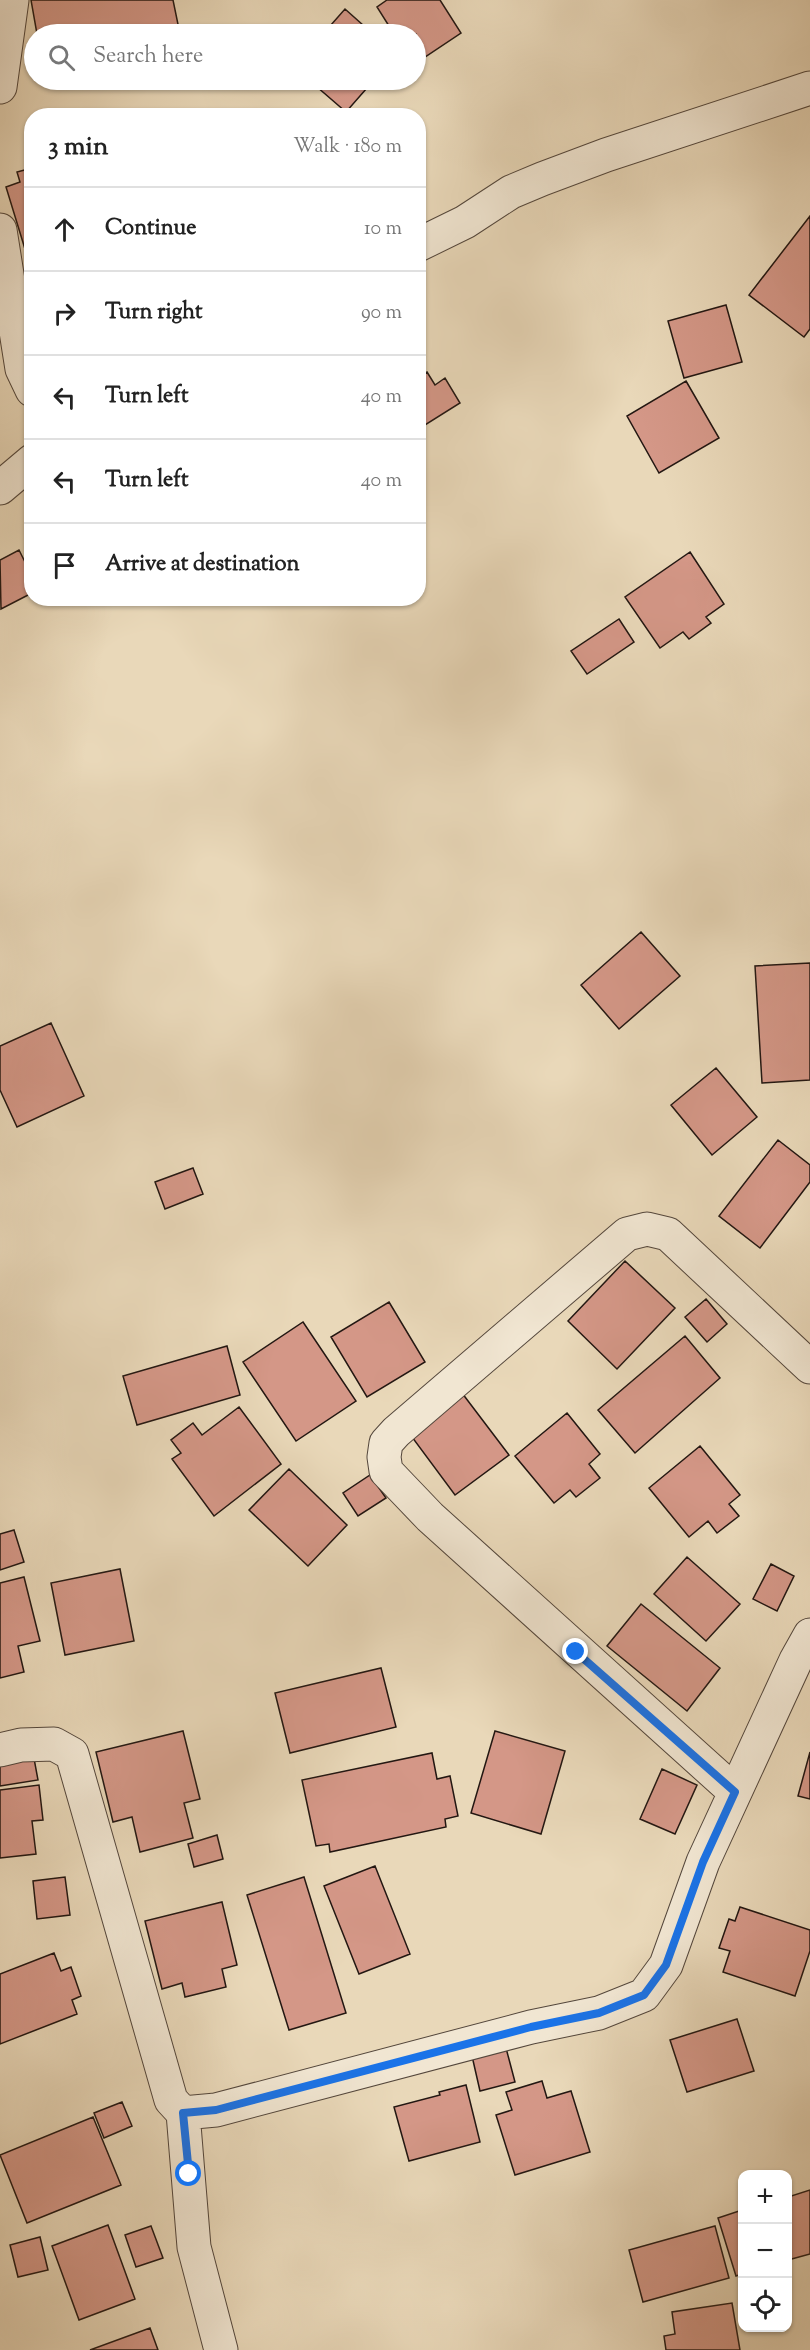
<!DOCTYPE html>
<html lang="en">
<head>
<meta charset="utf-8">
<style>
	:root { --surface:#fff; --page:#f6f6f6; --text:#222; --muted:#767676; --line:#e0e0e0 }
	body { margin:0; font-family:"Sorts Mill Goudy",serif; background:var(--page); color:var(--text) }
	.controls { position:absolute; right:18px; bottom:18px; display:grid; overflow:hidden; border-radius:12px; box-shadow:0 2px 4px #0004 }
	.controls button { width:54px; height:54px; display:grid; place-items:center; padding:0; border:0; border-bottom:2px solid var(--line); background:var(--surface); color:var(--text); font:30px sans-serif }
	.stop { position:absolute; width:18px; height:18px; margin:-14px; border:4px solid #1a73e8; border-radius:50%; background:#fff }
	.stop.end { background:#1a73e8; border-color:#fff; box-shadow:0 2px 6px #0008 }
	.list { margin:0; padding:0; list-style:none }
	h2 { display:flex; justify-content:space-between; align-items:center; height:78px; margin:0; padding:0 24px; font-size:26px }
	h2 small { font-size:20px; font-weight:400; color:var(--muted) }
	.list li { display:grid; grid-template-columns:39px 1fr auto; gap:18px; align-items:center; box-sizing:border-box; height:84px; padding:0 24px; border-top:2px solid var(--line) }
	.list b { display:block; font-size:22px; white-space:nowrap }
	.list em { font-size:20px; font-style:normal; color:var(--muted) }
	.icon { flex:none; width:33px; height:33px; fill:none; stroke:currentColor; stroke-width:2; stroke-linecap:round; stroke-linejoin:round }
	.map { position:relative; flex:none; width:810px; height:2350px; overflow:hidden }
	.search { position:absolute; background:var(--surface); box-shadow:0 2px 4px #0004; left:24px; top:24px; width:402px; height:66px; display:flex; align-items:center; gap:15px; box-sizing:border-box; padding:0 21px; border-radius:33px; color:var(--muted); font-size:22px }
	.panel { position:absolute; background:var(--surface); box-shadow:0 2px 4px #0004; left:24px; top:108px; width:402px; height:498px; border-radius:24px }
	.map>svg:first-child { display:block }
</style>
</head>
<body>
<div class="map">
<svg width="810" height="2350" viewBox="0 0 810 2350">
	<rect width="100%" height="100%" fill="#e9d8b9"/>
	<filter id="stains"><feTurbulence type="fractalNoise" baseFrequency=".00333" numOctaves="4"/><feColorMatrix values="0 0 0 0 .2 0 0 0 0 .09 0 0 0 0 .02 0 0 0 .5 -.17"/></filter>
	<radialGradient id="worn" r=".72"><stop offset=".6" stop-color="#630" stop-opacity="0"/><stop offset="1" stop-color="#630" stop-opacity=".3"/></radialGradient>
	<path fill="#d49787" stroke="#231712" stroke-width="1.5" d="M 31,0 L 173,0 L 180,34 L 37,34 Z
		M 387,0 L 440,0 L 461,33 L 416,63 L 416,34 L 394,34 L 377,7 Z
		M 345,9 L 373,34 L 323,34 Z
		M 309,80 L 374,80 L 346,112 Z
		M 32,168 L 32,247 L 25,249 L 6,187 L 20,182 L 17,172 Z
		M 810,216 L 810,329 L 804,337 L 749,295 Z
		M 726,305 L 742,362 L 684,378 L 668,321 Z
		M 427,372 L 435,385 L 445,378 L 460,403 L 425,425 L 418,414 L 418,377 Z
		M 686,381 L 719,438 L 659,473 L 627,416 Z
		M 19,550 L 32,576 L 32,593 L 1,609 L 0,560 Z
		M 690,552 L 724,604 L 706,617 L 711,623 L 689,639 L 683,632 L 660,648 L 625,597 Z
		M 619,619 L 634,642 L 587,674 L 571,651 Z
		M 641,932 L 680,976 L 619,1029 L 581,985 Z
		M 810,963 L 810,1080 L 762,1083 L 755,966 Z
		M 51,1023 L 84,1096 L 17,1127 L 0,1090 L 0,1046 Z
		M 716,1068 L 757,1117 L 712,1155 L 671,1105 Z
		M 778,1140 L 810,1165 L 810,1182 L 760,1248 L 719,1216 Z
		M 193,1168 L 203,1194 L 165,1209 L 155,1182 Z
		M 625,1261 L 675,1308 L 617,1369 L 568,1321 Z
		M 706,1299 L 727,1324 L 707,1342 L 685,1317 Z
		M 389,1302 L 425,1362 L 367,1397 L 331,1337 Z
		M 303,1322 L 356,1401 L 296,1441 L 243,1362 Z
		M 685,1336 L 720,1378 L 635,1453 L 598,1410 Z
		M 227,1346 L 240,1395 L 137,1425 L 123,1376 Z
		M 462,1393 L 509,1455 L 455,1495 L 409,1433 Z
		M 239,1407 L 281,1464 L 214,1516 L 172,1459 L 181,1453 L 171,1440 L 193,1423 L 202,1435 Z
		M 567,1413 L 600,1454 L 589,1464 L 600,1478 L 576,1497 L 570,1490 L 554,1503 L 515,1456 Z
		M 700,1446 L 740,1495 L 729,1504 L 739,1516 L 717,1533 L 708,1521 L 689,1537 L 649,1488 Z
		M 289,1469 L 347,1525 L 308,1566 L 249,1510 Z
		M 370,1475 L 386,1498 L 358,1516 L 343,1493 Z
		M 14,1530 L 24,1562 L 0,1570 L 0,1534 Z
		M 687,1557 L 740,1604 L 706,1641 L 654,1594 Z
		M 771,1564 L 794,1576 L 777,1611 L 753,1599 Z
		M 120,1569 L 134,1641 L 65,1655 L 51,1583 Z
		M 24,1577 L 40,1641 L 18,1646 L 24,1672 L 0,1678 L 0,1583 Z
		M 641,1604 L 720,1668 L 687,1711 L 607,1646 Z
		M 381,1668 L 396,1727 L 290,1753 L 275,1693 Z
		M 183,1731 L 200,1799 L 184,1803 L 193,1838 L 140,1852 L 132,1817 L 113,1822 L 96,1752 Z
		M 495,1731 L 565,1751 L 541,1834 L 471,1813 Z
		M 810,1752 L 810,1799 L 798,1796 Z
		M 33,1753 L 38,1780 L 0,1786 L 0,1759 Z
		M 432,1753 L 437,1779 L 450,1776 L 458,1816 L 445,1819 L 446,1827 L 330,1852 L 329,1844 L 316,1846 L 302,1780 Z
		M 662,1769 L 697,1785 L 675,1834 L 640,1819 Z
		M 39,1785 L 43,1820 L 32,1821 L 36,1854 L 0,1858 L 0,1790 Z
		M 217,1835 L 223,1859 L 194,1867 L 188,1844 Z
		M 375,1866 L 410,1954 L 359,1974 L 324,1886 Z
		M 65,1877 L 70,1915 L 37,1919 L 33,1881 Z
		M 304,1877 L 346,2013 L 289,2030 L 247,1895 Z
		M 222,1902 L 237,1965 L 222,1969 L 226,1987 L 185,1997 L 182,1983 L 162,1989 L 145,1921 Z
		M 740,1907 L 810,1930 L 810,1951 L 795,1996 L 723,1972 L 730,1951 L 719,1948 L 729,1919 L 735,1921 Z
		M 54,1953 L 61,1971 L 71,1967 L 81,1996 L 72,2000 L 77,2014 L 0,2044 L 0,1974 Z
		M 737,2019 L 754,2071 L 687,2092 L 670,2040 Z
		M 506,2048 L 515,2082 L 480,2091 L 472,2056 Z
		M 542,2081 L 547,2098 L 571,2091 L 590,2152 L 515,2175 L 496,2115 L 512,2110 L 506,2092 Z
		M 466,2085 L 480,2142 L 409,2161 L 394,2107 L 440,2095 L 439,2092 Z
		M 122,2102 L 132,2126 L 104,2138 L 94,2113 Z
		M 93,2117 L 121,2185 L 27,2223 L 0,2155 Z
		M 810,2190 L 810,2254 L 788,2260 L 788,2197 Z
		M 742,2210 L 742,2274 L 736,2276 L 718,2218 Z
		M 108,2225 L 135,2299 L 79,2320 L 52,2246 Z
		M 151,2226 L 163,2258 L 136,2267 L 125,2235 Z
		M 715,2226 L 729,2278 L 643,2302 L 629,2250 Z
		M 40,2237 L 48,2270 L 18,2277 L 10,2245 Z
		M 732,2303 L 740,2350 L 666,2350 L 664,2336 L 675,2334 L 672,2312 Z
		M 150,2328 L 158,2350 L 90,2350 Z"/>
	<g fill="none" stroke-linecap="round" stroke-linejoin="round">
		<defs>
			<path id="minor" d="M 0,87 L 12,0
				M 0,230 L 22,369 L 32,390
				M 418,245 L 465,222 L 511,192 L 542,179 L 606,155 L 810,88
				M 0,488 L 32,461
				M 0,1750 L 21,1745 L 54,1744 L 72,1754 L 171,2100 L 183,2113 L 194,2247 L 221,2350
				M 735,1792 L 430,1517 L 386,1471 L 384,1457 L 386,1443 L 396,1432 L 627,1234 L 647,1229 L 668,1234 L 810,1367
				M 183,2113 L 216,2110 L 531,2027 L 599,2013 L 644,1995 L 666,1965 L 703,1862 L 796,1660 L 810,1635"/>
		</defs>
		<use href="#minor" stroke="#54473c" stroke-width="35"/>
		<use href="#minor" stroke="#f1e6d2" stroke-width="33"/>
	</g>
	<g fill="none" stroke-linecap="round" stroke-linejoin="round">
		<path stroke="#1a73e8" stroke-width="8" d="M 189,2174 L 183,2113 L 216,2110 L 531,2027 L 599,2013 L 644,1995 L 666,1965 L 703,1862 L 735,1792 L 576,1652"/>
	</g>
	<rect width="100%" height="100%" filter="url(#stains)"/>
	<rect width="100%" height="100%" fill="url(#worn)"/>
</svg>
<div class="controls">
<button>+</button>
<button>−</button>
<button><svg class="icon" aria-label="locate" viewBox="0 0 24 24"><circle cx="12" cy="12" r="6"/><path d="M12 2v4M12 18v4M2 12h4M18 12h4"/></svg></button>
</div>
<div class="stop" style="left:189px;top:2174px"></div>
<div class="stop end" style="left:576px;top:1652px"></div>
<div class="search"><svg class="icon" aria-label="search" viewBox="0 0 24 24"><circle cx="10" cy="10" r="6"/><path d="M15 15l6 6"/></svg>Search here</div>
<section class="panel">
<h2>3 min<small>Walk · 180 m</small></h2>
<ul class="list">
<li><svg class="icon" aria-label="ahead" viewBox="0 0 24 24"><path d="M12 20V5M6 11l6-6 6 6"/></svg><div><b>Continue</b></div><em>10 m</em></li>
<li><svg class="icon" aria-label="right" viewBox="0 0 24 24"><path d="M7 20v-9h11M14 6l5 5-5 5"/></svg><div><b>Turn right</b></div><em>90 m</em></li>
<li><svg class="icon" aria-label="left" viewBox="0 0 24 24"><path d="M17 20v-9H6M10 6l-5 5 5 5"/></svg><div><b>Turn left</b></div><em>40 m</em></li>
<li><svg class="icon" aria-label="left" viewBox="0 0 24 24"><path d="M17 20v-9H6M10 6l-5 5 5 5"/></svg><div><b>Turn left</b></div><em>40 m</em></li>
<li><svg class="icon" aria-label="arrive" viewBox="0 0 24 24"><path d="M6 21V4h12l-3 4 3 4H6"/></svg><div><b>Arrive at destination</b></div></li>
</ul>
</section>
</div>
</body>
</html>
